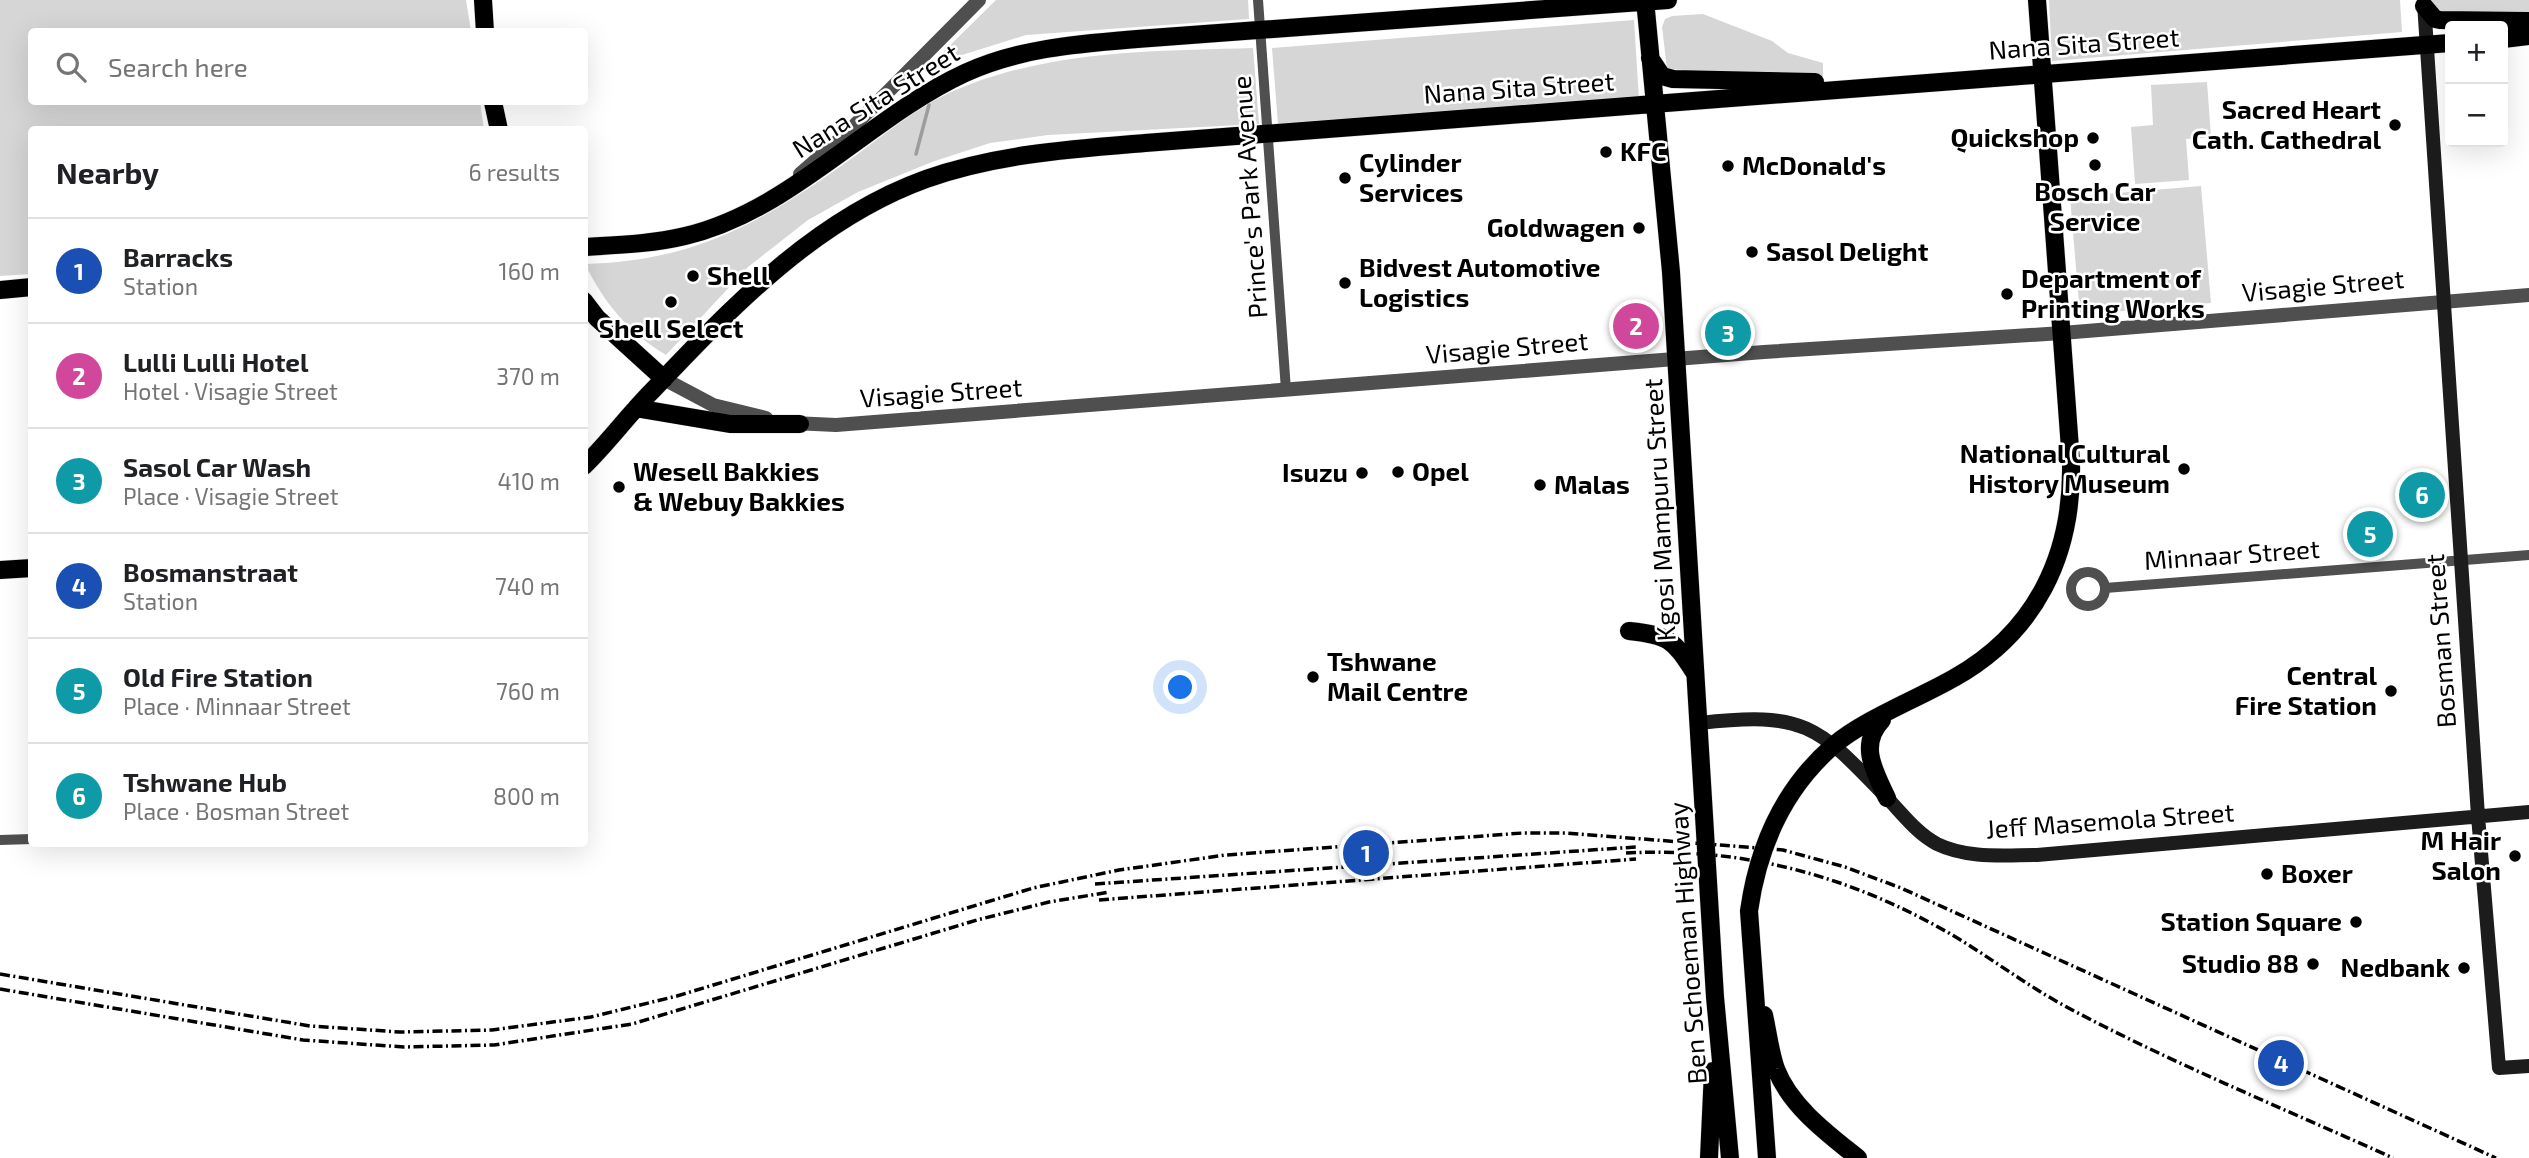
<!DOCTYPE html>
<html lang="en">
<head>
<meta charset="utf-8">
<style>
	:root { --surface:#fff; --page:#f6f6f6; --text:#202124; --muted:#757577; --line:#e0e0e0; --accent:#000 }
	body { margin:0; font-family:"Exo 2",sans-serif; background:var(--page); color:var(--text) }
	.controls { position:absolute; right:21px; top:21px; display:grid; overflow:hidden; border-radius:7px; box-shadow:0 7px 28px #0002 }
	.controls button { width:63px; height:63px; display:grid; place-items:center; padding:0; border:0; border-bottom:2px solid var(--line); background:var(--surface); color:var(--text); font:35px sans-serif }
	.you { position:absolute; left:1181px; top:688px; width:24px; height:24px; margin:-18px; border:5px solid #fff; border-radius:50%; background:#1a73e8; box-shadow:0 0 0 10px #1a73e833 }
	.badge { display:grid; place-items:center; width:46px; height:46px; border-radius:50%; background:var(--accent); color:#fff; font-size:23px; font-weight:700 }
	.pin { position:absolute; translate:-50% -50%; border:4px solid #fff; box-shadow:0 2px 7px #0006 }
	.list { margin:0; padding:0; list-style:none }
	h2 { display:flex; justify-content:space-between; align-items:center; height:91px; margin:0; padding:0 28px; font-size:30px }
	h2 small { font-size:23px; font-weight:400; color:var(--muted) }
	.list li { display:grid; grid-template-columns:46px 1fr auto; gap:21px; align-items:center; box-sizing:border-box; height:105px; padding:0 28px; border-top:2px solid var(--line) }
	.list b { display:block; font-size:26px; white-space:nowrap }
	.list p { margin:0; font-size:23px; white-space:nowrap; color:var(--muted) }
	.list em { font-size:23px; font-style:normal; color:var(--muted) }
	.icon { flex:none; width:38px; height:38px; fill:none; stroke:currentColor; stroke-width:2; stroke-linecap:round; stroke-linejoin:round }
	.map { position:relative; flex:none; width:2529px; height:1158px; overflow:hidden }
	.search { position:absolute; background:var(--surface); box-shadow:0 7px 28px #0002; left:28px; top:28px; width:560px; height:77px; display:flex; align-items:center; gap:18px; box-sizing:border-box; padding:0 24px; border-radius:7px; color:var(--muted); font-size:26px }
	.panel { position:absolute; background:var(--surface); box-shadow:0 7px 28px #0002; left:28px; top:126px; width:560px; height:721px; border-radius:7px }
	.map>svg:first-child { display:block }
</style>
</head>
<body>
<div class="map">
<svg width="2529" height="1158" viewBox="0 0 2529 1158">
	<rect width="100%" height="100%" fill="#fff"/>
	<path fill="#d6d6d6" d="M 0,0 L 466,0 L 471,31 L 32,32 L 32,102 L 480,102 L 484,129 L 32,130 L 31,274 L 0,276 Z
		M 996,0 L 1248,0 L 1249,19 L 1026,35 L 930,65 Z
		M 2049,0 L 2400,0 L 2402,32 L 2052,61 Z
		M 2431,0 L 2529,0 L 2529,12 L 2438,11 Z
		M 1703,14 L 1772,41 L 1788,53 L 1823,63 L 1823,78 L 1667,69 L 1662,27 L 1665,19 L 1672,16 Z
		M 1634,20 L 1639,99 L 1278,124 L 1272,48 Z
		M 1253,48 L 1259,124 L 1048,135 L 990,143 L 932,162 L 858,192 L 808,220 L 748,267 L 666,355 C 629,333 604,303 585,264 C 698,261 766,220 855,156 C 884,135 915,109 947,94 C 1043,50 1150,51 1253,48 Z
		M 2207,82 L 2211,137 L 2186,139 L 2189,180 L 2135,184 L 2131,127 L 2153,125 L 2151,85 Z
		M 2201,186 L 2211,303 L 2080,315 L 2070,197 Z"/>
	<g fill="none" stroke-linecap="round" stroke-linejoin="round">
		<path stroke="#9d9d9d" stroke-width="3.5" d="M 916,154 L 929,105"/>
		<defs>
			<path id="primary" d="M 483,0 L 485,32
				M 1645,0 L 1671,272 L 1715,997 L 1730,1158
				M 2424,6 L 2435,19 L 2440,20 L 2529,21
				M 2503,39 L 2529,36
				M 1650,58 L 1662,76 L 1673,79 L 1815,82
				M 493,102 L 499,130
				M 584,247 C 618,245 652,244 685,236 C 791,211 868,118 965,73 C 1020,48 1077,44 1137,39 L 1668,0
				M 0,290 L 32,287
				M 584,301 L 597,318 L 664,379
				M 636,408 L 731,424 L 800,424
				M 584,466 C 608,443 628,415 652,391 C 731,308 815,219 926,179 C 996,154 1072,149 1145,143 L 2450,43
				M 0,570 L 32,568
				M 1629,631 C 1668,635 1673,639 1694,672
				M 1882,720 C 1858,745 1875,772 1887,798
				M 1764,1015 C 1768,1033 1770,1052 1776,1069 C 1790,1106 1828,1134 1858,1158
				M 1709,1158 L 1713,1071
				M 1767,1158 L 1749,911 C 1758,847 1784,788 1834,745 C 1863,720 1919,698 1954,678 C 2036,632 2073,555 2071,462 L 2037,0"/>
		</defs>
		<use href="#primary" stroke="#dbdbdb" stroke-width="19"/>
		<path stroke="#4f4f4f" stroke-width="10" d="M 1258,0 L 1286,390
			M2071 589a17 17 0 1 1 34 0a17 17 0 1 1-34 0Z
			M 2105,588 L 2529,555
			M 0,840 L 32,839"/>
		<path stroke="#4f4f4f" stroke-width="14" d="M 800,174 L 847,133 L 979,0
			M 664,379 L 713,405 L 766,418
			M 793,423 L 836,425 L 1764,352 L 2062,333 L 2529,295"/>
		<path stroke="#1c1c1c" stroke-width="14" d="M 2424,3 L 2478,816 L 2499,1068 L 2529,1066
			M 1700,723 C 1807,711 1818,726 1890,801 C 1904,816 1918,834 1937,844 C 1968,859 2004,855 2037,855 L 2529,812"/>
		<use href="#primary" stroke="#000" stroke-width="18"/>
		<path stroke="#000" stroke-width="3.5" stroke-dasharray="10 3.5 2 3.5" stroke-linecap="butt" d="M 1626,853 C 1747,847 1855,877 1959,939 C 1998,963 2035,991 2076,1012 C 2179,1066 2287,1110 2393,1158
			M 1095,884 L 1636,847
			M 1099,900 L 1636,859
			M 0,974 L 310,1026 L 400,1032 L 492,1030 L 591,1017 L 677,996 L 1033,888 L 1119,870 L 1226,855 L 1523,833 L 1566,833 L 1783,850 L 1845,867 L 1901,888 L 2496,1158
			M 0,989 L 303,1040 L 404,1047 L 494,1045 L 632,1024 L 977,920 L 1049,902 L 1110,892"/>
	</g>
	<g fill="#000" stroke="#fff" stroke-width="2.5">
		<circle cx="2395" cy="125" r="7"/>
		<circle cx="2093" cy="138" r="7"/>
		<circle cx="1606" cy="152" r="7"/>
		<circle cx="2095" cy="165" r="7"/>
		<circle cx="1728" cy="166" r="7"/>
		<circle cx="1345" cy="178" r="7"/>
		<circle cx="1639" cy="228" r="7"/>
		<circle cx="1752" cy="252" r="7"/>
		<circle cx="693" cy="276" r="7"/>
		<circle cx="1345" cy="283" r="7"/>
		<circle cx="2007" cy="294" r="7"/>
		<circle cx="671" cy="302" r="7"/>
		<circle cx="2184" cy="469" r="7"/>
		<circle cx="1398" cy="472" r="7"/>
		<circle cx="1362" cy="473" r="7"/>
		<circle cx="1540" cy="485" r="7"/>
		<circle cx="619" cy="487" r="7"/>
		<circle cx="1313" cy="677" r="7"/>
		<circle cx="2391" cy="691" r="7"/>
		<circle cx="2515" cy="856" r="7"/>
		<circle cx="2267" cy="874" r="7"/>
		<circle cx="2356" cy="922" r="7"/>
		<circle cx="2313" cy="964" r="7"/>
		<circle cx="2464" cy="968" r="7"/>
	</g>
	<g text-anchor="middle" stroke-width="5" stroke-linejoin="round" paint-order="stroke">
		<g font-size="26" fill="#000" stroke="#fff">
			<text transform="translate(2084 44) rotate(-4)" y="9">Nana Sita Street</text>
			<text transform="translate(1519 88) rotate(-4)" y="9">Nana Sita Street</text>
			<text transform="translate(876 101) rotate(-32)" y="9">Nana Sita Street</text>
			<text transform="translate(1250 197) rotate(-94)" y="9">Prince's Park Avenue</text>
			<text transform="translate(2323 286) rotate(-5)" y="9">Visagie Street</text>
			<text transform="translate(1507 348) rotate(-5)" y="9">Visagie Street</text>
			<text transform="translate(941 393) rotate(-4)" y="9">Visagie Street</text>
			<text transform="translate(1660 510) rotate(-93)" y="9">Kgosi Mampuru Street</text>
			<text transform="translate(2232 555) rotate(-4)" y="9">Minnaar Street</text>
			<text transform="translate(2441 641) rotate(-94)" y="9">Bosman Street</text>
			<text transform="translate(2110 821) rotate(-4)" y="9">Jeff Masemola Street</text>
			<text transform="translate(1688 943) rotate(-94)" y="9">Ben Schoeman Highway</text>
		</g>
		<g font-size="26" font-weight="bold" fill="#000" stroke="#fff" text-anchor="start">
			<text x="2381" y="119" text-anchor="end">Sacred Heart<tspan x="2381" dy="30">Cath. Cathedral</tspan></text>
			<text x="2079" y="147" text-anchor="end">Quickshop</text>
			<text x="1620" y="161">KFC</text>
			<text x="1359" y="172">Cylinder<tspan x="1359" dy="30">Services</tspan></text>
			<text x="1742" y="175">McDonald's</text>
			<text x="2095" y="201" text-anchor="middle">Bosch Car<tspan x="2095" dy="30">Service</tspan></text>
			<text x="1625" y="237" text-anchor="end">Goldwagen</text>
			<text x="1766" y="261">Sasol Delight</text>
			<text x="1359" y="277">Bidvest Automotive<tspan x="1359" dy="30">Logistics</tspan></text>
			<text x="707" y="285">Shell</text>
			<text x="2021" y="288">Department of<tspan x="2021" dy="30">Printing Works</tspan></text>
			<text x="671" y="338" text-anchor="middle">Shell Select</text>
			<text x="2170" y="463" text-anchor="end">National Cultural<tspan x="2170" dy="30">History Museum</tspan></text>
			<text x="633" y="481">Wesell Bakkies<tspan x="633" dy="30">&amp; Webuy Bakkies</tspan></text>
			<text x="1412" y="481">Opel</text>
			<text x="1348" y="482" text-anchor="end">Isuzu</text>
			<text x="1554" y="494">Malas</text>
			<text x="1327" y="671">Tshwane<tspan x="1327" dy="30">Mail Centre</tspan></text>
			<text x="2377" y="685" text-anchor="end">Central<tspan x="2377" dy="30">Fire Station</tspan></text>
			<text x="2501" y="850" text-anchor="end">M Hair<tspan x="2501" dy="30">Salon</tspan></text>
			<text x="2281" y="883">Boxer</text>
			<text x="2342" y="931" text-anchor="end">Station Square</text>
			<text x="2299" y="973" text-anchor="end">Studio 88</text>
			<text x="2450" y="977" text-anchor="end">Nedbank</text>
		</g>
	</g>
</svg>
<div class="controls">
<button>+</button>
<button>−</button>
</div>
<div class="you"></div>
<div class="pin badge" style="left:1366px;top:853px;background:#1a4fb4">1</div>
<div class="pin badge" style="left:1636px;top:326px;background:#d1479c">2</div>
<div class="pin badge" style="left:1728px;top:333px;background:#0f9aa8">3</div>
<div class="pin badge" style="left:2281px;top:1063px;background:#1a4fb4">4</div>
<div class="pin badge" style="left:2370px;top:534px;background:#0f9aa8">5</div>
<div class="pin badge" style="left:2422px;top:495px;background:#0f9aa8">6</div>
<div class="search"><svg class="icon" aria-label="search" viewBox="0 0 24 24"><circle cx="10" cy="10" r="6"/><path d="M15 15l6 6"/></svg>Search here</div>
<section class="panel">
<h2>Nearby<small>6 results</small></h2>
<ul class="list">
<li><span class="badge" style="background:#1a4fb4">1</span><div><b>Barracks</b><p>Station</p></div><em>160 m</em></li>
<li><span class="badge" style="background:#d1479c">2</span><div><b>Lulli Lulli Hotel</b><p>Hotel · Visagie Street</p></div><em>370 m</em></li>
<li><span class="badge" style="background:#0f9aa8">3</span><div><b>Sasol Car Wash</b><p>Place · Visagie Street</p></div><em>410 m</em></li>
<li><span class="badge" style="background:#1a4fb4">4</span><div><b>Bosmanstraat</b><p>Station</p></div><em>740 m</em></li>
<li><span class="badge" style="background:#0f9aa8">5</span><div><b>Old Fire Station</b><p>Place · Minnaar Street</p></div><em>760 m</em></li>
<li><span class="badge" style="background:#0f9aa8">6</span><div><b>Tshwane Hub</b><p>Place · Bosman Street</p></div><em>800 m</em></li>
</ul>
</section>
</div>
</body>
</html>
